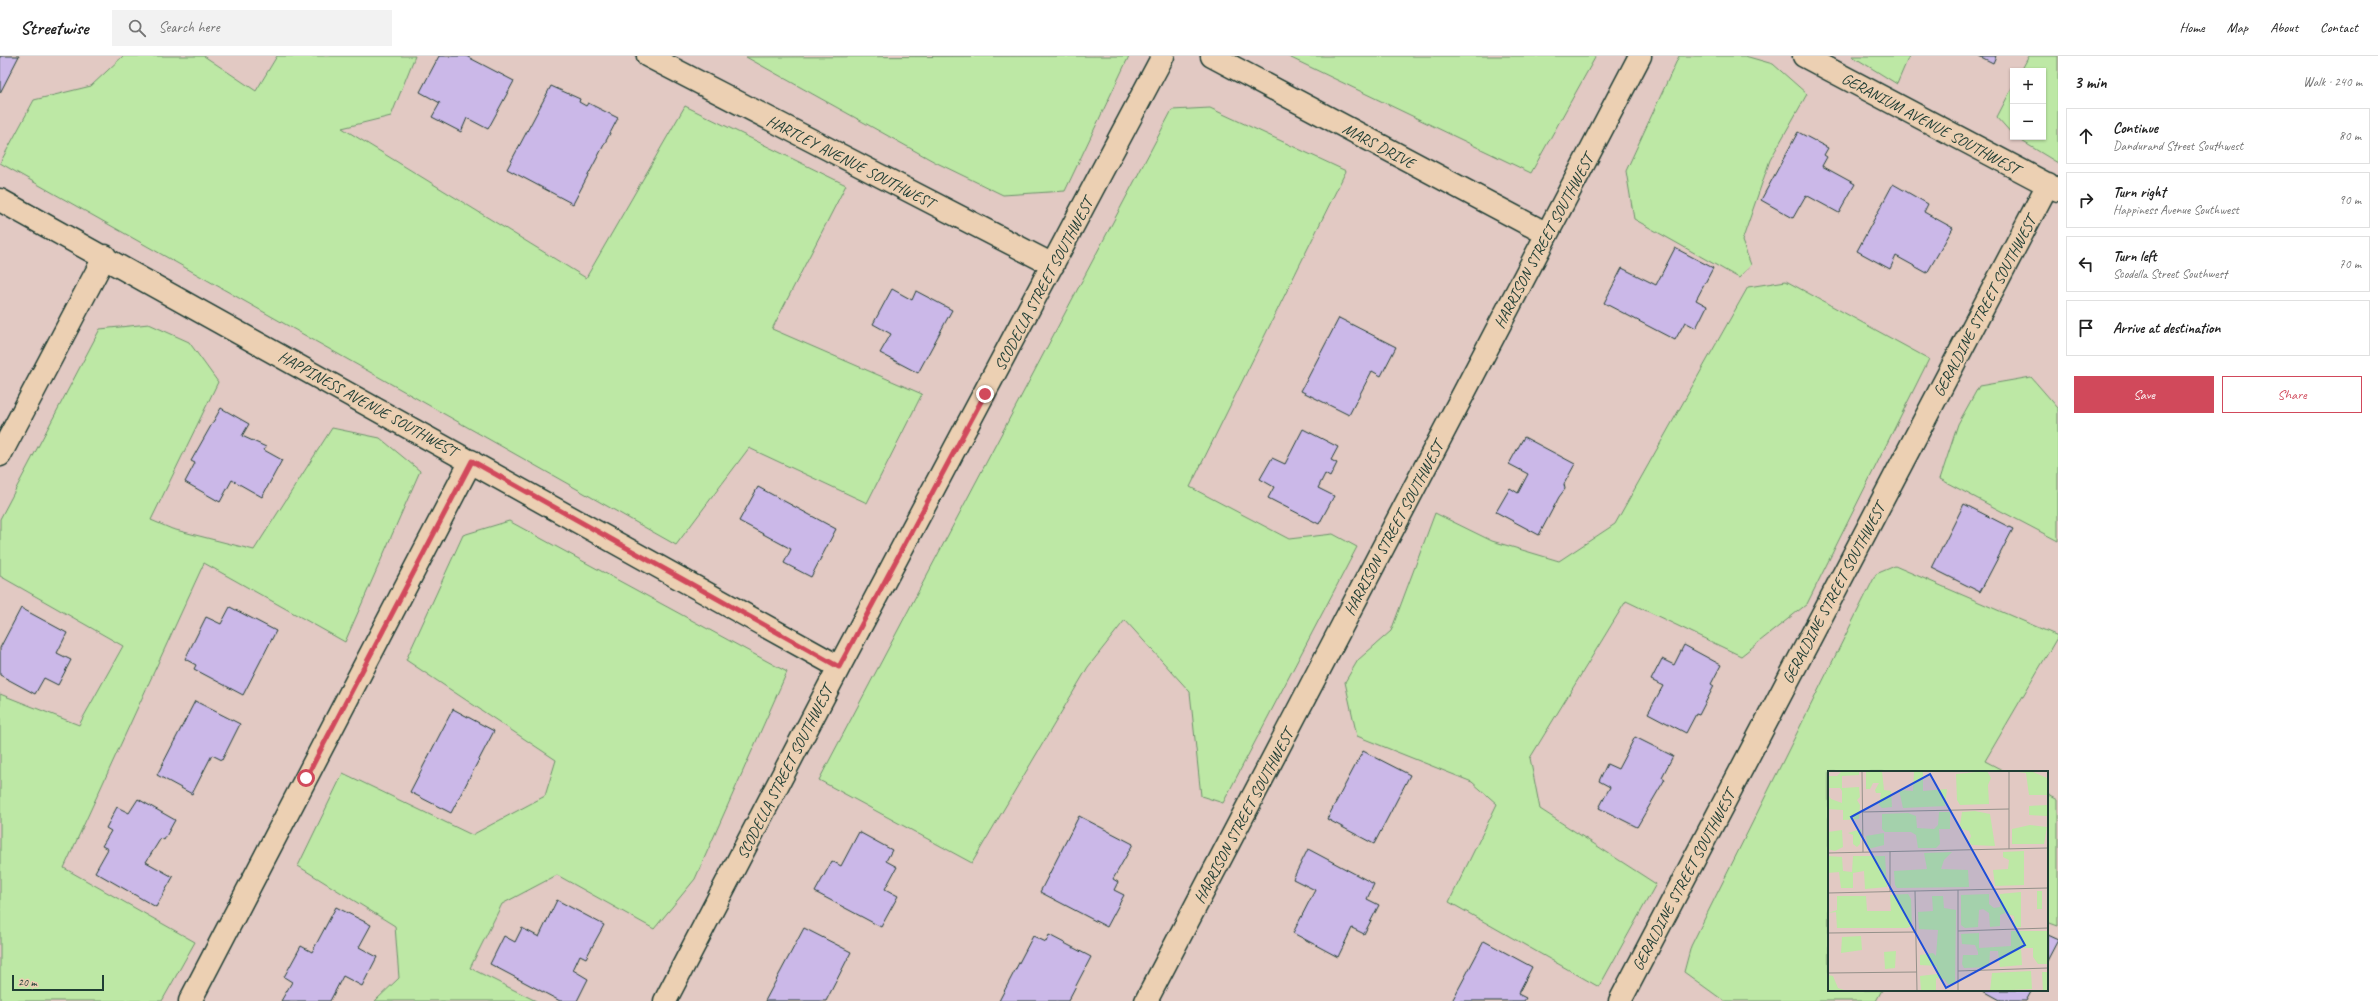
<!DOCTYPE html>
<html lang="en">
<head>
<meta charset="utf-8">
<style>
	:root { --surface:#fff; --page:#f2f2f2; --text:#222; --muted:#767676; --line:#e0e0e0; --accent:#d1495b }
	body { margin:0; font-family:Caveat,sans-serif; background:var(--page); color:var(--text) }
	.controls { position:absolute; right:12px; top:12px; display:grid; overflow:hidden; border-radius:0px; box-shadow:0 1px 3px #0004 }
	.controls button { width:36px; height:36px; display:grid; place-items:center; padding:0; border:0; border-bottom:1px solid var(--line); background:var(--surface); color:var(--text); font:20px sans-serif }
	.scale { position:absolute; left:12px; bottom:10px; width:92px; box-sizing:border-box; padding-left:4px; border:2px solid #1f3d34; border-top:0; font-size:11px; line-height:14px; white-space:nowrap; color:#1f3d34; -webkit-text-stroke:3px #ecd0b3; paint-order:stroke }
	.stop { position:absolute; width:12px; height:12px; margin:-9px; border:3px solid #d1495b; border-radius:50%; background:#fff }
	.stop.end { background:#d1495b; border-color:#fff; box-shadow:0 1px 4px #0008 }
	.list { margin:0; padding:0; list-style:none }
	h2 { display:flex; justify-content:space-between; align-items:center; height:52px; margin:0; padding:0 16px; font-size:17px }
	h2 small { font-size:13px; font-weight:400; color:var(--muted) }
	.list li { display:grid; grid-template-columns:26px 1fr auto; gap:12px; align-items:center; box-sizing:border-box; height:56px; margin:0 8px 8px; padding:0 8px; border:1px solid var(--line); border-radius:0px }
	.list b { display:block; font-size:15px; white-space:nowrap }
	.list p { margin:0; font-size:13px; white-space:nowrap; color:var(--muted) }
	.list em { font-size:13px; font-style:normal; color:var(--muted) }
	.actions { display:flex; gap:8px; padding:12px 16px }
	.actions a { flex:1; padding:9px 0; border:1px solid var(--accent); border-radius:0px; text-align:center; font-size:14px; color:var(--accent) }
	.actions .main { background:var(--accent); color:#fff }
	.icon { flex:none; width:22px; height:22px; fill:none; stroke:currentColor; stroke-width:2; stroke-linecap:round; stroke-linejoin:round }
	.map { position:relative; flex:none; width:2058px; height:945px; overflow:hidden }
	header { display:flex; align-items:center; gap:24px; box-sizing:border-box; height:56px; padding:0 20px; background:var(--surface); border-bottom:1px solid var(--line) }
	header strong { font-size:19px }
	nav { display:flex; gap:22px; margin-inline-start:auto; font-size:14px }
	.search { width:280px; height:36px; background:var(--page); display:flex; align-items:center; gap:10px; box-sizing:border-box; padding:0 14px; border-radius:0px; color:var(--muted); font-size:15px }
	main { display:flex }
	aside { flex:1; background:var(--surface) }
	.map>svg:first-child { display:block }
</style>
</head>
<body>
<header>
<strong>Streetwise</strong>
<div class="search"><svg class="icon" aria-label="search" viewBox="0 0 24 24"><circle cx="10" cy="10" r="6"/><path d="M15 15l6 6"/></svg>Search here</div>
<nav><a>Home</a><a>Map</a><a>About</a><a>Contact</a></nav>
</header>
<main>
<div class="map">
<svg width="2058" height="945" viewBox="0 0 2058 945">
	<rect width="100%" height="100%" fill="#e2c9c3"/>
	<filter id="ink" filterUnits="userSpaceOnUse"><feTurbulence type="fractalNoise" baseFrequency=".025" numOctaves="2"/><feDisplacementMap in="SourceGraphic" scale="8" xChannelSelector="R" yChannelSelector="G"/><feConvolveMatrix kernelMatrix="1 2 1 2 8 2 1 2 1" color-interpolation-filters="sRGB"/></filter>
	<g filter="url(#ink)">
		<path fill="#bde8a5" stroke="#6e926c" d="M 123,0 L 204,0 L 256,35 L 277,0 L 415,0 L 391,60 L 342,72 L 586,222 L 685,50 L 846,129 L 772,273 L 922,338 L 867,447 L 749,392 L 676,489 L 0,107 L 34,44 L 91,30 Z
			M 1129,0 L 1065,135 L 1003,139 L 935,106 L 746,1 Z
			M 1287,0 L 1596,0 L 1531,117 Z
			M 1679,0 L 1745,0 L 1773,8 L 1807,38 L 1770,104 L 1742,185 L 1751,209 L 1739,222 L 1634,163 L 1626,115 Z
			M 1852,0 L 1909,0 L 1897,28 Z
			M 2029,0 L 2058,0 L 2058,107 L 2015,81 L 2043,81 L 2043,15 L 2021,15 Z
			M 2013,30 L 2013,79 L 1997,61 Z
			M 1210,52 L 1346,115 L 1190,431 L 1289,483 L 1333,478 L 1357,491 L 1223,747 L 1201,740 L 1190,636 L 1125,564 L 1088,611 L 972,807 L 819,724 L 1172,54 Z
			M 1786,225 L 1929,303 L 1807,548 L 1741,600 L 1626,545 L 1530,702 L 1540,753 L 1656,828 L 1599,931 L 1449,846 L 1497,748 L 1472,726 L 1357,680 L 1345,626 L 1358,604 L 1391,575 L 1435,457 L 1492,485 L 1559,505 L 1615,468 L 1748,231 Z
			M 149,268 L 189,286 L 218,326 L 151,464 L 172,473 L 254,494 L 332,372 L 380,382 L 420,415 L 345,586 L 204,507 L 64,812 L 195,886 L 162,945 L 0,945 L 0,638 L 79,669 L 123,590 L 0,520 L 0,463 L 100,273 Z
			M 2031,321 L 2058,352 L 2058,485 L 1940,423 L 1958,368 L 1979,330 Z
			M 509,465 L 787,616 L 695,823 L 654,873 L 557,819 L 502,848 L 470,912 L 536,945 L 375,945 L 399,922 L 395,870 L 298,810 L 343,717 L 472,779 L 545,740 L 556,704 L 406,604 L 463,479 Z
			M 1895,510 L 2058,580 L 1985,705 L 2006,716 L 1829,716 L 1829,934 L 1882,934 L 1876,945 L 1724,945 L 1684,916 L 1691,890 L 1876,518 Z
			M 2047,738 L 2058,744 L 2058,870 L 2047,866 Z"/>
		<path fill="#cbb8e8" stroke="#1f3d34" d="M 0,0 L 19,0 L 0,37 Z
			M 439,0 L 466,0 L 514,25 L 488,73 L 467,62 L 461,76 L 432,61 L 440,47 L 420,36 Z
			M 1979,0 L 1996,0 L 1993,7 Z
			M 551,30 L 580,43 L 579,46 L 586,50 L 588,47 L 618,62 L 573,148 L 507,113 Z
			M 1798,76 L 1828,92 L 1824,99 L 1827,101 L 1822,110 L 1855,128 L 1839,157 L 1806,139 L 1793,162 L 1761,144 Z
			M 1893,128 L 1928,148 L 1924,156 L 1953,172 L 1927,217 L 1896,200 L 1890,213 L 1857,195 Z
			M 1675,192 L 1713,212 L 1696,244 L 1707,250 L 1696,272 L 1685,266 L 1675,284 L 1604,247 L 1622,212 L 1656,229 Z
			M 892,233 L 912,244 L 916,235 L 952,254 L 918,317 L 880,297 L 891,278 L 873,268 Z
			M 1339,262 L 1396,291 L 1381,320 L 1372,315 L 1349,359 L 1301,335 Z
			M 221,352 L 249,368 L 242,380 L 266,391 L 264,394 L 282,404 L 262,441 L 232,424 L 220,446 L 185,426 L 195,407 L 191,405 Z
			M 1303,373 L 1338,391 L 1331,404 L 1337,407 L 1330,421 L 1325,418 L 1318,432 L 1334,440 L 1319,468 L 1268,442 L 1274,431 L 1260,423 L 1272,402 L 1285,408 Z
			M 1524,381 L 1575,408 L 1564,428 L 1565,433 L 1559,441 L 1539,479 L 1496,456 L 1510,432 L 1518,437 L 1528,418 L 1509,408 Z
			M 758,431 L 836,473 L 811,521 L 784,507 L 791,493 L 739,465 Z
			M 1964,448 L 2013,473 L 1980,536 L 1932,512 Z
			M 230,551 L 276,575 L 243,639 L 194,613 L 196,609 L 185,603 L 206,561 L 221,568 Z
			M 21,552 L 67,577 L 57,597 L 71,604 L 58,629 L 44,622 L 35,638 L 0,619 L 0,592 Z
			M 1684,589 L 1721,609 L 1711,628 L 1714,630 L 1699,659 L 1696,658 L 1686,677 L 1648,657 L 1663,630 L 1651,624 L 1662,603 L 1674,609 Z
			M 195,645 L 240,668 L 222,704 L 212,699 L 192,738 L 157,719 Z
			M 453,653 L 494,675 L 451,757 L 410,736 Z
			M 1635,681 L 1673,700 L 1662,721 L 1665,723 L 1637,771 L 1599,752 L 1610,731 L 1599,725 L 1607,708 L 1618,713 Z
			M 1363,695 L 1410,719 L 1374,788 L 1327,763 Z
			M 138,743 L 175,764 L 164,784 L 161,782 L 146,806 L 173,821 L 156,851 L 95,816 L 108,793 L 102,790 L 111,775 L 106,772 L 117,751 L 129,757 Z
			M 1079,760 L 1133,788 L 1113,823 L 1118,826 L 1114,834 L 1124,839 L 1107,871 L 1040,836 Z
			M 859,776 L 892,794 L 886,805 L 897,811 L 885,833 L 898,840 L 881,871 L 815,836 L 832,805 L 841,810 Z
			M 1308,793 L 1374,828 L 1367,843 L 1379,849 L 1364,878 L 1352,872 L 1338,901 L 1293,877 L 1315,834 L 1293,823 Z
			M 557,844 L 604,869 L 586,902 L 580,899 L 573,914 L 588,923 L 577,945 L 560,945 L 490,908 L 504,880 L 515,886 L 522,872 L 539,881 Z
			M 336,851 L 371,869 L 359,891 L 377,901 L 362,930 L 343,920 L 330,945 L 281,945 L 292,926 L 284,921 L 301,890 L 312,896 Z
			M 804,872 L 851,896 L 826,945 L 765,945 Z
			M 1049,879 L 1091,901 L 1068,945 L 999,945 L 1033,880 L 1046,886 Z
			M 2047,879 L 2058,884 L 2047,905 Z
			M 1484,885 L 1532,911 L 1518,938 L 1526,942 L 1524,945 L 1452,945 Z
			M 1982,934 L 2032,934 L 2026,945 L 2002,945 Z"/>
		<g fill="none" stroke-linecap="round" stroke-linejoin="round">
			<defs>
				<path id="minor" d="M 648,0 L 1053,209
					M 1212,0 L 1547,178
					M 1804,0 L 2058,134
					M 0,144 L 839,611
					M 0,399 L 105,200
					M 190,945 L 471,405
					M 665,945 L 839,611 L 1163,0
					M 1146,945 L 1640,0
					M 1620,945 L 2048,128"/>
			</defs>
			<use href="#minor" stroke="#1f3d34" stroke-width="25"/>
			<use href="#minor" stroke="#ecd0b3" stroke-width="22"/>
		</g>
	</g>
	<g fill="none" stroke-linecap="round" stroke-linejoin="round" filter="url(#ink)">
		<path stroke="#d1495b" stroke-width="5" d="M 306,722 L 472,405 L 839,611 L 985,338"/>
	</g>
	<g text-anchor="middle" stroke-width="4" stroke-linejoin="round" paint-order="stroke">
		<g font-size="16" fill="#1f3d34" stroke="#ecd0b3">
			<text transform="translate(1931 67) rotate(28)" y="6">GERANIUM AVENUE SOUTHWEST</text>
			<text transform="translate(1379 89) rotate(28)" y="6">MARS DRIVE</text>
			<text transform="translate(851 105) rotate(27)" y="6">HARTLEY AVENUE SOUTHWEST</text>
			<text transform="translate(1543 185) rotate(-62)" y="6">HARRISON STREET SOUTHWEST</text>
			<text transform="translate(1043 228) rotate(-62)" y="6">SCODELLA STREET SOUTHWEST</text>
			<text transform="translate(1984 250) rotate(-62)" y="6">GERALDINE STREET SOUTHWEST</text>
			<text transform="translate(368 347) rotate(29)" y="6">HAPPINESS AVENUE SOUTHWEST</text>
			<text transform="translate(1393 472) rotate(-62)" y="6">HARRISON STREET SOUTHWEST</text>
			<text transform="translate(1833 537) rotate(-62)" y="6">GERALDINE STREET SOUTHWEST</text>
			<text transform="translate(784 716) rotate(-63)" y="6">SCODELLA STREET SOUTHWEST</text>
			<text transform="translate(1243 760) rotate(-62)" y="6">HARRISON STREET SOUTHWEST</text>
			<text transform="translate(1683 824) rotate(-62)" y="6">GERALDINE STREET SOUTHWEST</text>
		</g>
	</g>
	<g transform="translate(1828 715)">
		<rect width="220" height="220" fill="#e2c9c3"/>
		<path d="M 14,0 L 31,0 L 31,4 L 14,5 L 14,17 L 31,16 L 32,26 L 29,29 L 32,34 L 31,48 L 15,49 L 15,39 L 0,38 L 0,23 L 3,28 L 14,32 L 14,20 L 12,17 L 0,17 L 0,5 L 9,5 ZM 38,0 L 54,0 L 56,19 L 63,20 L 64,36 L 54,37 L 51,34 L 53,22 L 48,22 L 47,19 L 51,12 L 45,12 L 42,18 L 38,18 ZM 95,0 L 95,20 L 119,18 L 117,35 L 75,37 L 71,19 L 85,20 L 86,1 ZM 159,0 L 163,7 L 160,14 L 161,33 L 132,34 L 129,29 L 128,3 ZM 203,0 L 219,7 L 219,24 L 201,24 L 198,2 L 184,0 ZM 219,34 L 219,45 L 201,44 L 201,35 ZM 147,40 L 162,43 L 167,75 L 144,74 L 141,71 L 143,65 L 141,60 L 134,58 L 132,54 L 134,41 ZM 111,41 L 122,41 L 122,58 L 111,58 L 112,73 L 108,77 L 90,77 L 88,64 L 83,61 L 57,61 L 54,58 L 54,43 L 80,42 L 88,45 L 89,57 L 106,58 L 110,54 ZM 202,54 L 219,56 L 216,73 L 184,73 L 184,58 ZM 33,58 L 32,73 L 29,76 L 25,73 L 25,64 L 20,62 ZM 14,59 L 15,76 L 7,80 L 0,78 L 0,61 ZM 56,62 L 56,74 L 40,78 L 38,65 ZM 196,80 L 196,114 L 167,115 L 165,99 L 180,98 L 181,89 L 175,86 L 175,81 ZM 124,81 L 116,89 L 113,98 L 140,99 L 141,116 L 69,117 L 67,114 L 66,100 L 99,98 L 96,82 ZM 0,85 L 14,86 L 15,100 L 24,101 L 25,85 L 57,85 L 59,116 L 37,118 L 36,100 L 25,102 L 25,117 L 13,117 L 11,101 L 0,102 ZM 209,120 L 214,120 L 214,138 L 209,138 ZM 193,121 L 193,156 L 187,156 L 186,145 L 177,142 L 172,144 L 172,155 L 162,156 L 161,142 L 155,138 L 151,139 L 150,156 L 137,157 L 133,154 L 133,124 L 161,123 L 161,133 L 166,137 L 172,136 L 172,123 ZM 80,123 L 83,128 L 84,155 L 79,157 L 9,157 L 8,141 L 0,142 L 9,139 L 9,125 L 38,125 L 39,140 L 63,140 L 62,124 ZM 104,125 L 115,125 L 116,137 L 128,139 L 127,213 L 120,213 L 116,208 L 108,207 L 108,220 L 93,220 L 92,205 L 109,203 L 109,195 L 92,194 L 92,184 L 105,182 L 108,185 L 110,159 L 91,158 L 90,141 L 105,140 ZM 183,160 L 220,160 L 220,193 L 210,193 L 205,186 L 205,177 L 193,177 L 194,194 L 172,196 L 170,180 L 162,180 L 161,196 L 136,197 L 134,193 L 135,184 L 150,184 L 150,181 L 147,174 L 134,173 L 133,163 L 151,162 L 151,177 L 183,175 ZM 33,165 L 34,179 L 13,182 L 14,166 ZM 68,180 L 67,197 L 57,198 L 56,181 ZM 203,200 L 204,218 L 162,220 L 164,202 ZM 214,201 L 220,201 L 220,220 L 215,220 ZM 0,204 L 5,205 L 10,217 L 19,220 L 0,220 Z" fill="#bde8a5"/>
		<path fill="none" stroke="#94918a" stroke-width="1" d="M 34,0 L 35,81M 34,41 L 181,38M 181,78 L 181,0M 62,80 L 62,121M 0,82 L 220,77M 87,120 L 89,220M 0,122 L 220,117M 130,160 L 220,157M 0,162 L 88,161M 130,200 L 220,197M 0,202 L 89,201M 130,220 L 130,119"/>
		<path fill="#1d4ed8" fill-opacity="0.15" stroke="#1d4ed8" stroke-width="2" d="M 102,3 L 197,174 L 118,217 L 23,46 Z"/>
		<rect width="220" height="220" fill="none" stroke="#1f3d34" stroke-width="2"/>
	</g>
</svg>
<div class="controls">
<button>+</button>
<button>−</button>
</div>
<div class="scale">20 m</div>
<div class="stop" style="left:306px;top:722px"></div>
<div class="stop end" style="left:985px;top:338px"></div>
</div>
<aside>
<h2>3 min<small>Walk · 240 m</small></h2>
<ul class="list">
<li><svg class="icon" aria-label="ahead" viewBox="0 0 24 24"><path d="M12 20V5M6 11l6-6 6 6"/></svg><div><b>Continue</b><p>Dandurand Street Southwest</p></div><em>80 m</em></li>
<li><svg class="icon" aria-label="right" viewBox="0 0 24 24"><path d="M7 20v-9h11M14 6l5 5-5 5"/></svg><div><b>Turn right</b><p>Happiness Avenue Southwest</p></div><em>90 m</em></li>
<li><svg class="icon" aria-label="left" viewBox="0 0 24 24"><path d="M17 20v-9H6M10 6l-5 5 5 5"/></svg><div><b>Turn left</b><p>Scodella Street Southwest</p></div><em>70 m</em></li>
<li><svg class="icon" aria-label="arrive" viewBox="0 0 24 24"><path d="M6 21V4h12l-3 4 3 4H6"/></svg><div><b>Arrive at destination</b></div></li>
</ul>
<div class="actions"><a class="main">Save</a><a>Share</a></div>
</aside>
</main>
</body>
</html>
